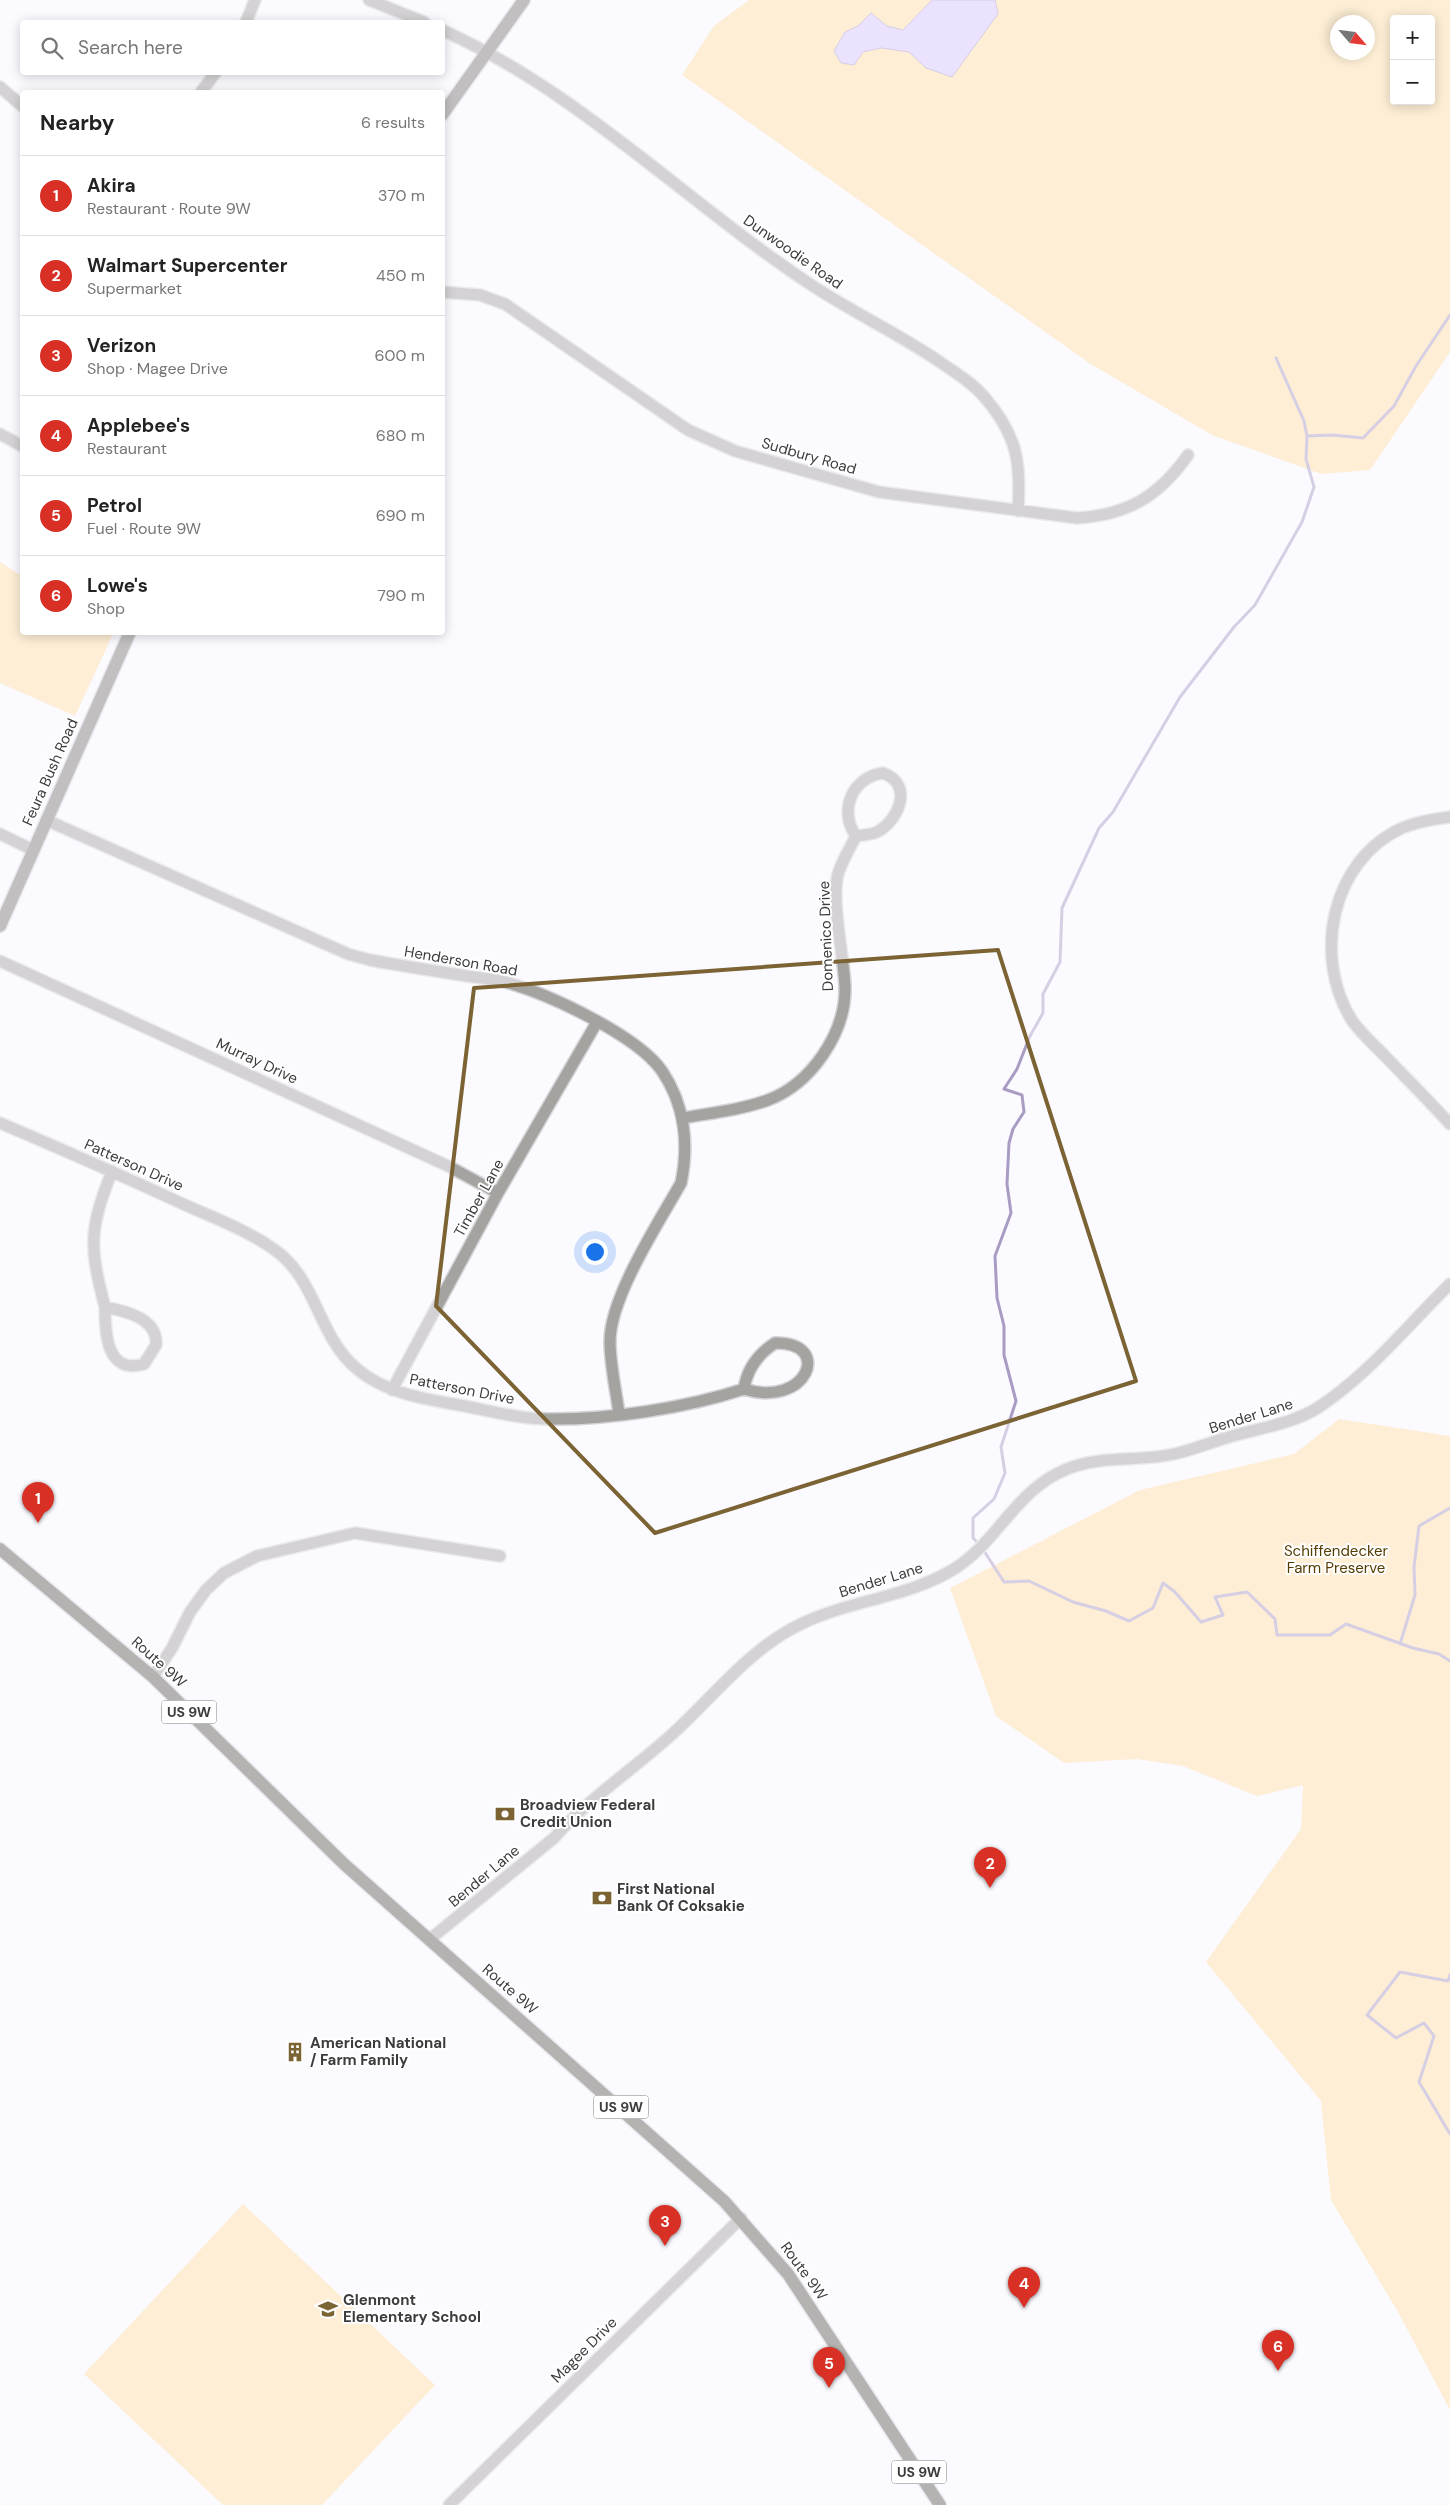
<!DOCTYPE html>
<html lang="en">
<head>
<meta charset="utf-8">
<style>
	:root { --surface:#fff; --page:#f2f2f2; --text:#222; --muted:#767676; --line:#e0e0e0; --accent:#d93025 }
	body { margin:0; font-family:"DM Sans",sans-serif; background:var(--page); color:var(--text) }
	.controls { position:absolute; right:15px; top:15px; display:grid; overflow:hidden; border-radius:5px; box-shadow:0 2px 12px #0003 }
	.controls button { width:45px; height:45px; display:grid; place-items:center; padding:0; border:0; border-bottom:1px solid var(--line); background:var(--surface); color:var(--text); font:25px sans-serif }
	.compass { position:absolute; left:1330px; top:15px; width:45px; height:45px; border-radius:50%; background:var(--surface); box-shadow:0 2px 12px #0003; rotate:118deg }
	.you { position:absolute; left:594px; top:1251px; width:18px; height:18px; margin:-12px; border:4px solid #fff; border-radius:50%; background:#1a73e8; box-shadow:0 0 0 8px #1a73e833 }
	.badge { display:grid; place-items:center; width:32px; height:32px; border-radius:50%; background:var(--accent); color:#fff; font-size:16px; font-weight:700 }
	.pin { position:absolute; translate:-50% -41px; filter:drop-shadow(0 1px 2px #0008) }
	.pin::after { content:''; position:absolute; top:26px; width:18px; height:15px; background:inherit; clip-path:polygon(0 0,100% 0,50% 100%) }
	.list { margin:0; padding:0; list-style:none }
	h2 { display:flex; justify-content:space-between; align-items:center; height:65px; margin:0; padding:0 20px; font-size:21px }
	h2 small { font-size:16px; font-weight:400; color:var(--muted) }
	.list li { display:grid; grid-template-columns:32px 1fr auto; gap:15px; align-items:center; box-sizing:border-box; height:80px; padding:0 20px; border-top:1px solid var(--line) }
	.list b { display:block; font-size:19px; white-space:nowrap }
	.list p { margin:0; font-size:16px; white-space:nowrap; color:var(--muted) }
	.list em { font-size:16px; font-style:normal; color:var(--muted) }
	.icon { flex:none; width:28px; height:28px; fill:none; stroke:currentColor; stroke-width:2; stroke-linecap:round; stroke-linejoin:round }
	.map { position:relative; flex:none; width:1450px; height:2505px; overflow:hidden }
	.search { position:absolute; background:var(--surface); box-shadow:0 2px 12px #0003; left:20px; top:20px; width:425px; height:55px; display:flex; align-items:center; gap:12px; box-sizing:border-box; padding:0 18px; border-radius:5px; color:var(--muted); font-size:19px }
	.panel { position:absolute; background:var(--surface); box-shadow:0 2px 12px #0003; left:20px; top:90px; width:425px; height:545px; border-radius:5px }
	.map>svg:first-child { display:block }
</style>
</head>
<body>
<div class="map">
<svg width="1450" height="2505" viewBox="0 0 1450 2505">
	<rect width="100%" height="100%" fill="#fbfaff"/>
	<path fill="#ffdfa2" fill-rule="evenodd" d="M 749,0 L 1450,0 L 1450,352 L 1370,470 L 1321,474 L 1212,435 L 1089,363 L 682,75 L 714,26 ZM 1394,19 L 1431,19 L 1431,101 L 1394,101 ZM 1338,22 L 1368,22 L 1368,52 L 1338,52 Z
		M 0,562 L 22,576 L 22,632 L 110,632 L 113,634 L 75,716 L 0,683 Z
		M 1339,1419 L 1450,1436 L 1450,2410 L 1398,2312 L 1331,2200 L 1321,2101 L 1206,1962 L 1301,1829 L 1303,1785 L 1257,1796 L 1183,1766 L 1137,1759 L 1064,1763 L 996,1716 L 950,1588 L 1140,1490 L 1294,1454 Z
		M 243,2204 L 435,2385 L 322,2505 L 223,2505 L 84,2374 Z"/>
	<path fill="#d6c5fc" stroke="#a89cc3" d="M 932,0 L 995,0 L 998,14 L 952,77 L 926,68 L 909,52 L 881,48 L 863,52 L 854,65 L 841,63 L 834,51 L 845,32 L 858,26 L 871,13 L 887,26 L 903,30 Z"/>
	<g fill="none" stroke-linecap="round" stroke-linejoin="round">
		<path stroke="#a89cc3" stroke-width="3" d="M 1276,358 L 1304,421 L 1307,436
			M 977,1542 L 973,1538 L 973,1518 L 994,1499 L 1005,1473 L 1001,1447 L 1016,1401 L 1004,1355 L 1004,1326 L 997,1298 L 995,1256 L 1011,1213 L 1007,1184 L 1009,1143 L 1013,1129 L 1024,1112 L 1022,1095 L 1004,1089 L 1017,1069 L 1030,1036 L 1043,1013 L 1043,994 L 1060,962 L 1062,908 L 1099,828 L 1113,812 L 1180,697 L 1234,627 L 1255,605 L 1302,522 L 1314,487 L 1306,459 L 1307,436 L 1332,435 L 1363,438 L 1394,406 L 1416,366 L 1450,315
			M 984,1551 L 1004,1582 L 1029,1581 L 1073,1602 L 1106,1611 L 1129,1621 L 1153,1608 L 1163,1583 L 1175,1592 L 1201,1622 L 1223,1615 L 1215,1597 L 1247,1592 L 1275,1619 L 1277,1635 L 1330,1635 L 1346,1624 L 1413,1648 L 1439,1654 L 1450,1661
			M 1400,1644 L 1415,1595 L 1414,1567 L 1419,1526 L 1450,1508
			M 1450,1975 L 1448,1981 L 1400,1972 L 1367,2015 L 1396,2038 L 1424,2023 L 1434,2036 L 1419,2082 L 1450,2134"/>
		<defs>
			<path id="minor" d="M 369,0 L 424,22
				M 246,22 L 255,0
				M 442,30 C 580,92 688,204 813,286 C 854,313 899,334 940,362 C 956,373 974,384 986,399 C 1018,437 1021,464 1018,511
				M 0,87 L 22,106
				M 201,92 L 216,72
				M 442,292 L 480,295 L 505,304 L 688,430 L 735,451 L 879,492 L 1077,518 C 1128,515 1159,496 1188,455
				M 0,434 L 22,446
				M 883,773 C 913,784 900,818 879,831 C 872,835 864,835 856,836 C 838,811 852,777 883,773 Z
				M 1450,817 C 1434,819 1417,822 1402,828 C 1330,861 1312,959 1353,1022 C 1362,1034 1374,1045 1384,1055 C 1406,1078 1429,1101 1450,1124
				M 46,820 L 348,954 L 370,960 C 402,966 435,971 467,976 C 482,978 498,979 512,984 C 552,996 638,1036 662,1071 C 685,1105 689,1145 681,1183 C 659,1222 610,1297 610,1341 C 610,1365 616,1390 619,1414
				M 0,834 L 33,850
				M 0,961 L 448,1166 L 498,1193
				M 683,1118 C 711,1113 741,1110 768,1100 C 811,1084 846,1033 845,987 C 844,957 831,901 838,874 C 842,861 850,848 856,836
				M 0,1123 C 61,1149 123,1176 183,1204 C 214,1218 247,1230 275,1250 C 317,1280 318,1336 356,1368 C 383,1392 423,1399 459,1405 C 487,1410 518,1419 547,1419 C 608,1420 686,1408 744,1389
				M 105,1307 C 125,1311 158,1318 156,1345 L 144,1364 C 106,1375 105,1332 105,1307 Z
				M 105,1307 C 89,1246 89,1230 112,1171
				M 775,1343 C 834,1342 807,1409 744,1389 C 747,1369 758,1354 775,1343 Z
				M 392,1390 L 498,1193 L 597,1022
				M 153,1677 L 172,1648 L 190,1612 L 206,1590 L 224,1573 L 257,1556 L 355,1533 L 500,1556
				M 429,1940 L 554,1838 C 588,1799 631,1771 669,1737 C 712,1699 748,1649 801,1624 C 850,1600 907,1598 954,1569 C 999,1541 1015,1490 1067,1469 C 1101,1455 1139,1462 1174,1454 C 1192,1450 1209,1443 1226,1438 C 1257,1428 1291,1425 1319,1407 C 1369,1374 1407,1326 1450,1284
				M 449,2505 L 741,2218"/>
			<path id="secondary" d="M 442,115 L 524,0
				M 0,926 L 130,632"/>
			<path id="primary" d="M 0,1549 L 153,1677 L 344,1864 L 724,2201 L 788,2274 L 940,2505"/>
		</defs>
		<use href="#minor" stroke="#d5d4d8" stroke-width="14"/>
		<use href="#secondary" stroke="#d5d4d8" stroke-width="15"/>
		<use href="#primary" stroke="#d5d4d8" stroke-width="15"/>
		<use href="#minor" stroke="#a5a3a0" stroke-width="11"/>
		<use href="#secondary" stroke="#7c7974" stroke-width="12"/>
		<use href="#primary" stroke="#5f5c56" stroke-width="12"/>
	</g>
	<path d="M0 0H1450V2505H0ZM 998,950 L 1136,1381 L 655,1533 L 436,1306 L 474,988 Z" fill="#fbfaff" fill-opacity=".55" fill-rule="evenodd"/>
	<path fill="none" stroke="#7b6333" stroke-width="4" stroke-linejoin="round" d="M 998,950 L 1136,1381 L 655,1533 L 436,1306 L 474,988 Z"/>
	<defs>
		<symbol id="bank-bare" viewBox="-9 -9 18 18"><path d="M-6-4H6V4H-6ZM0-2.3a2.3 2.3 0 1 0 0 4.6a2.3 2.3 0 1 0 0-4.6Z" fill="#7b6333" stroke="#fff" stroke-width="2.5" paint-order="stroke"/></symbol>
		<symbol id="building-bare" viewBox="-9 -9 18 18"><path d="M-4-6H4V6H1V3H-1V6H-4ZM-2.5-4.3h1.7v1.8h-1.7ZM.8-4.3h1.7v1.8H.8ZM-2.5-1h1.7V.8h-1.7ZM.8-1h1.7V.8H.8Z" fill="#7b6333" stroke="#fff" stroke-width="2.5" paint-order="stroke"/></symbol>
		<symbol id="school-bare" viewBox="-9 -9 18 18"><path d="M0-5L7-2L0 1L-7-2ZM-4 1L0 2.5L4 1V4Q0 6-4 4Z" fill="#7b6333" stroke="#fff" stroke-width="2.5" paint-order="stroke"/></symbol>
	</defs>
	<g fill-rule="evenodd">
		<use href="#bank-bare" x="491" y="1800" width="28" height="28"/>
		<use href="#bank-bare" x="588" y="1884" width="28" height="28"/>
		<use href="#building-bare" x="281" y="2038" width="28" height="28"/>
		<use href="#school-bare" x="314" y="2295" width="28" height="28"/>
	</g>
	<g text-anchor="middle" stroke-width="4" stroke-linejoin="round" paint-order="stroke">
		<g fill="#fff" stroke="#767678" stroke-width="1">
			<rect x="161.5" y="1700.5" width="55" height="23" rx="4"/>
			<rect x="593.5" y="2095.5" width="55" height="23" rx="4"/>
			<rect x="891.5" y="2460.5" width="55" height="23" rx="4"/>
		</g>
		<g font-size="14" font-weight="bold" fill="#3c3b3e">
			<text x="189" y="1717">US 9W</text>
			<text x="621" y="2112">US 9W</text>
			<text x="919" y="2477">US 9W</text>
		</g>
		<g font-size="15" fill="#3c3b3e" stroke="#fff">
			<text transform="translate(793 252) rotate(35)" y="5">Dunwoodie Road</text>
			<text transform="translate(809 456) rotate(16)" y="5">Sudbury Road</text>
			<text transform="translate(50 772) rotate(-66)" y="5">Feura Bush Road</text>
			<text transform="translate(826 936) rotate(-92)" y="5">Domenico Drive</text>
			<text transform="translate(461 961) rotate(10)" y="5">Henderson Road</text>
			<text transform="translate(257 1061) rotate(25)" y="5">Murray Drive</text>
			<text transform="translate(134 1165) rotate(24)" y="5">Patterson Drive</text>
			<text transform="translate(479 1198) rotate(-61)" y="5">Timber Lane</text>
			<text transform="translate(462 1389) rotate(11)" y="5">Patterson Drive</text>
			<text transform="translate(1251 1416) rotate(-17)" y="5">Bender Lane</text>
			<text transform="translate(881 1580) rotate(-17)" y="5">Bender Lane</text>
			<text transform="translate(159 1662) rotate(42)" y="5">Route 9W</text>
			<text transform="translate(484 1876) rotate(-40)" y="5">Bender Lane</text>
			<text transform="translate(510 1989) rotate(41)" y="5">Route 9W</text>
			<text transform="translate(804 2271) rotate(54)" y="5">Route 9W</text>
			<text transform="translate(584 2350) rotate(-45)" y="5">Magee Drive</text>
		</g>
		<g font-size="15" fill="#543c02" stroke="#fff">
			<text x="1336" y="1556">Schiffendecker<tspan x="1336" dy="17">Farm Preserve</tspan></text>
		</g>
		<g font-size="15" font-weight="bold" fill="#3c3b3e" stroke="#fff" text-anchor="start">
			<text x="520" y="1810">Broadview Federal<tspan x="520" dy="17">Credit Union</tspan></text>
			<text x="617" y="1894">First National<tspan x="617" dy="17">Bank Of Coksakie</tspan></text>
			<text x="310" y="2048">American National<tspan x="310" dy="17">/ Farm Family</tspan></text>
			<text x="343" y="2305">Glenmont<tspan x="343" dy="17">Elementary School</tspan></text>
		</g>
	</g>
</svg>
<div class="controls">
<button>+</button>
<button>−</button>
</div>
<svg class="compass" viewBox="-18 -18 36 36"><path d="M0-13l5 13h-10z" fill="#e53935"/><path d="M0 13l5-13h-10z" fill="#767676"/></svg>
<div class="you"></div>
<div class="pin badge" style="left:38px;top:1523px">1</div>
<div class="pin badge" style="left:990px;top:1888px">2</div>
<div class="pin badge" style="left:665px;top:2246px">3</div>
<div class="pin badge" style="left:1024px;top:2308px">4</div>
<div class="pin badge" style="left:829px;top:2388px">5</div>
<div class="pin badge" style="left:1278px;top:2371px">6</div>
<div class="search"><svg class="icon" aria-label="search" viewBox="0 0 24 24"><circle cx="10" cy="10" r="6"/><path d="M15 15l6 6"/></svg>Search here</div>
<section class="panel">
<h2>Nearby<small>6 results</small></h2>
<ul class="list">
<li><span class="badge">1</span><div><b>Akira</b><p>Restaurant · Route 9W</p></div><em>370 m</em></li>
<li><span class="badge">2</span><div><b>Walmart Supercenter</b><p>Supermarket</p></div><em>450 m</em></li>
<li><span class="badge">3</span><div><b>Verizon</b><p>Shop · Magee Drive</p></div><em>600 m</em></li>
<li><span class="badge">4</span><div><b>Applebee's</b><p>Restaurant</p></div><em>680 m</em></li>
<li><span class="badge">5</span><div><b>Petrol</b><p>Fuel · Route 9W</p></div><em>690 m</em></li>
<li><span class="badge">6</span><div><b>Lowe's</b><p>Shop</p></div><em>790 m</em></li>
</ul>
</section>
</div>
</body>
</html>
